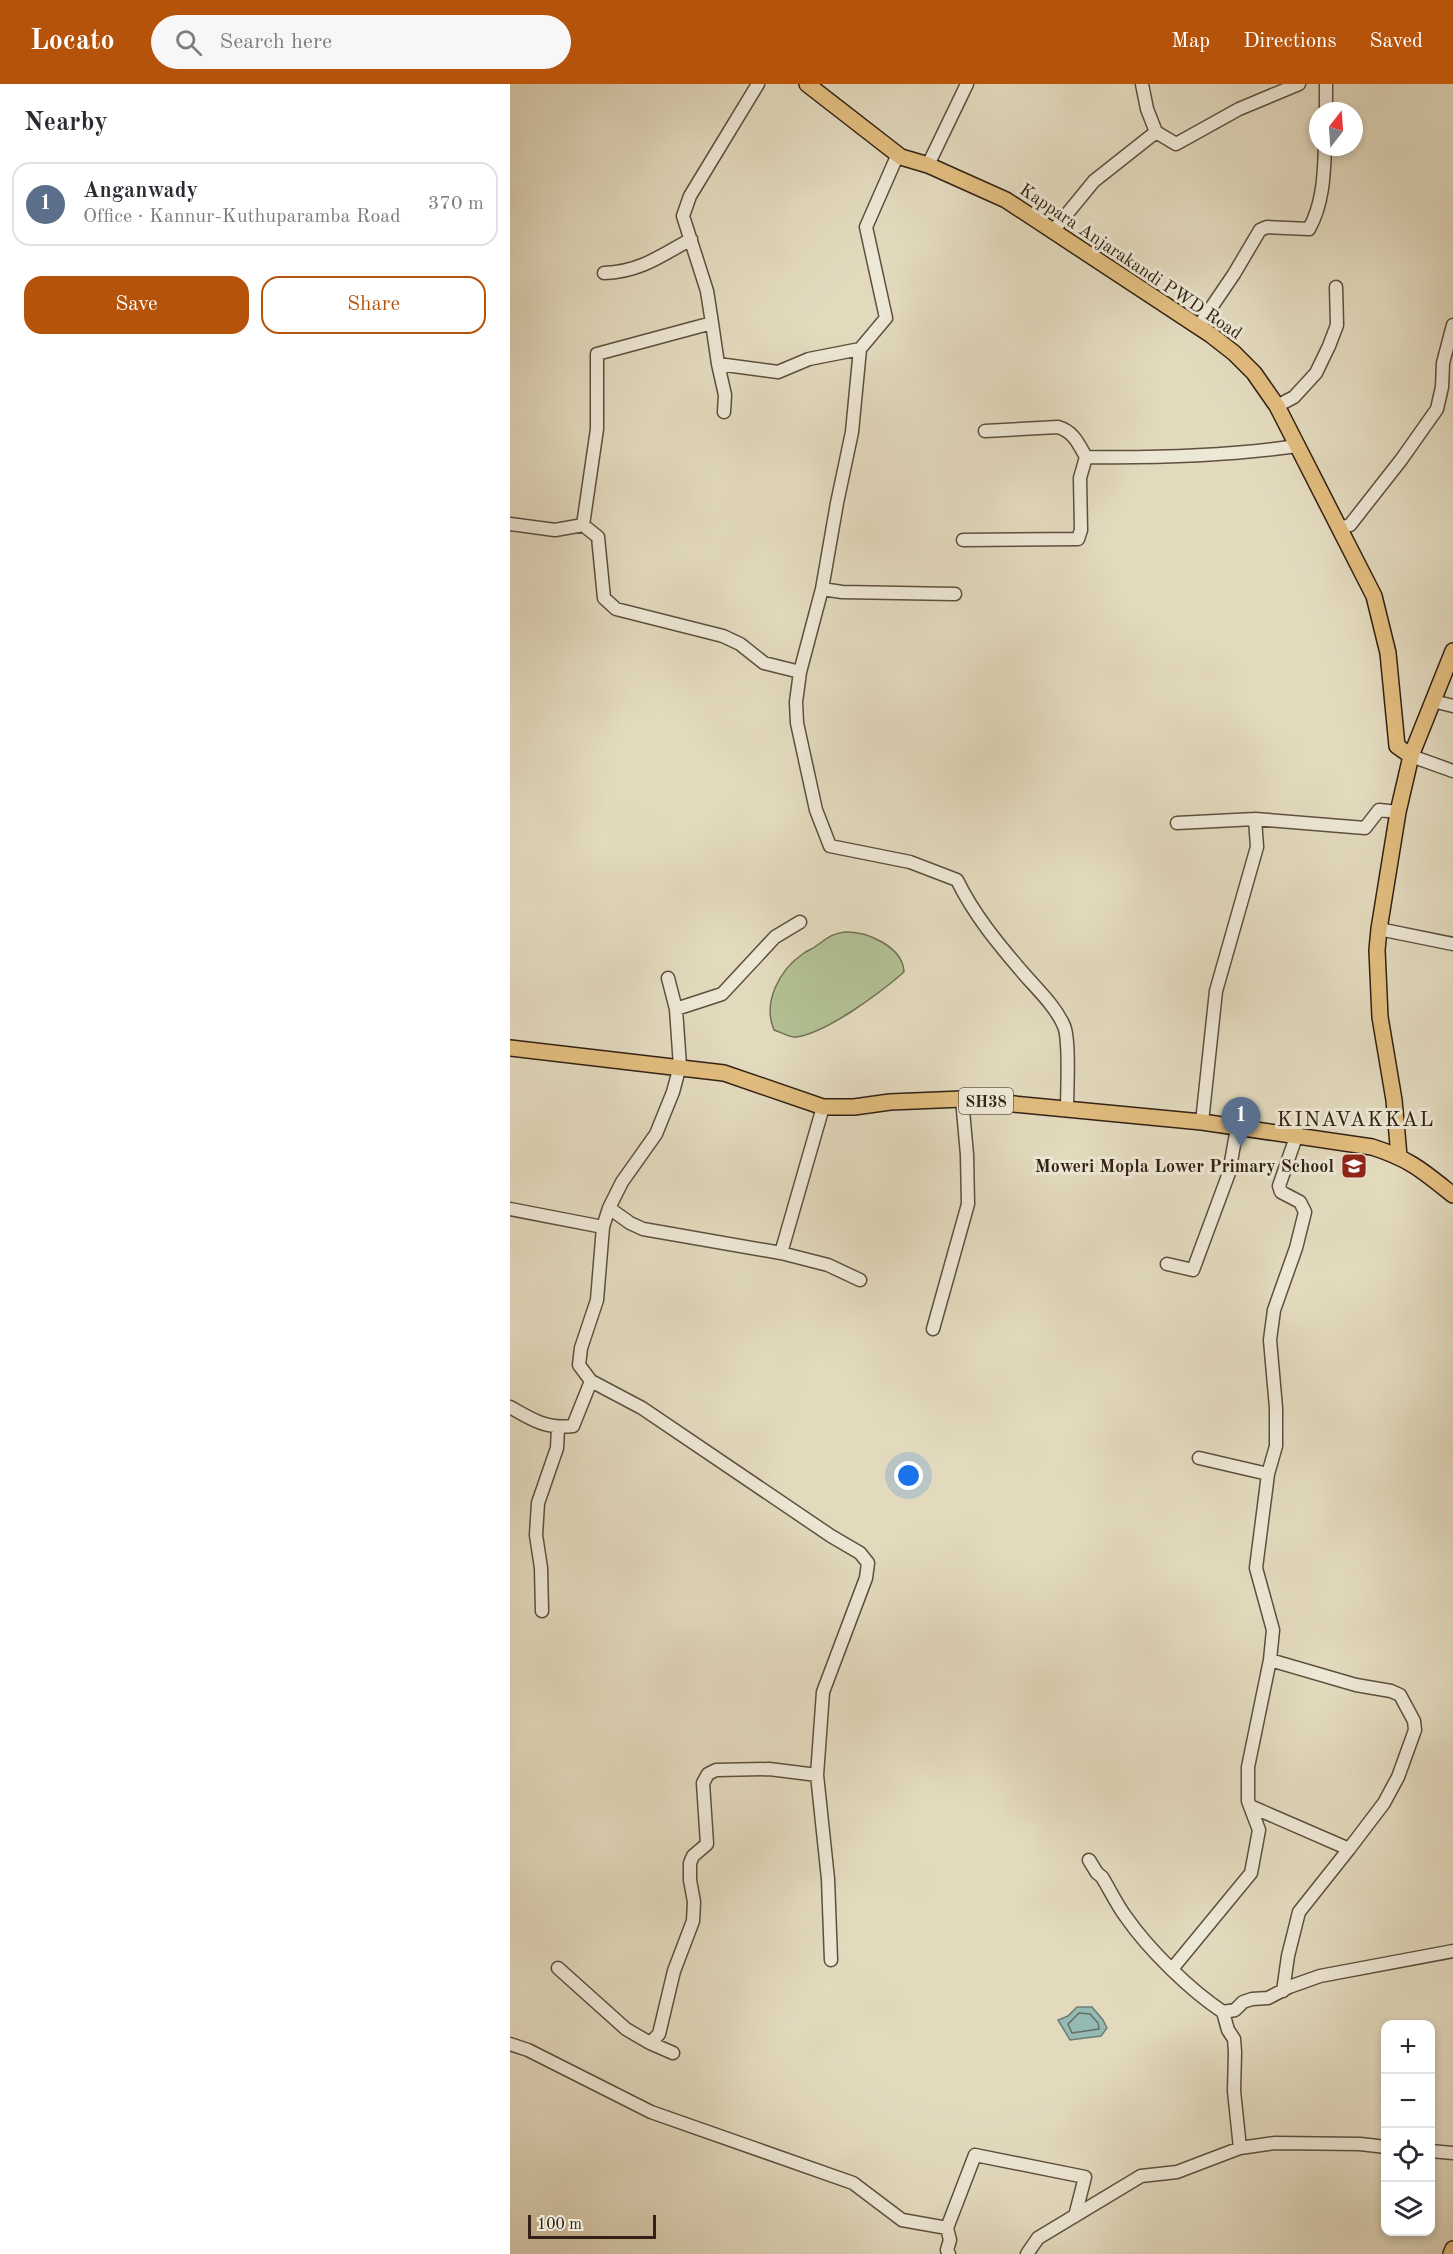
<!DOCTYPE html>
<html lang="en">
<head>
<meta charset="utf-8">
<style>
	:root { --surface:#fff; --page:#f7f7f7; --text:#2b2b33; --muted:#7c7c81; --line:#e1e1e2; --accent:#b45309 }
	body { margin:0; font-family:"Old Standard TT",serif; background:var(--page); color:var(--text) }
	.controls { position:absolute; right:18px; bottom:18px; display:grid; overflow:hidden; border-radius:12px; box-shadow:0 3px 9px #0003 }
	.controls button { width:54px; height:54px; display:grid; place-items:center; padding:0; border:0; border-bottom:2px solid var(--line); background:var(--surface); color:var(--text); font:30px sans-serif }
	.compass { position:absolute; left:799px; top:18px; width:54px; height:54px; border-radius:50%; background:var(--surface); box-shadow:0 3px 9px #0003; rotate:17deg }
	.scale { position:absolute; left:18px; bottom:15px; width:128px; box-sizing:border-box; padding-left:6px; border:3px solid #322114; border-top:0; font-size:16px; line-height:21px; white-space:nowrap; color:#322114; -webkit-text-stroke:4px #ede7d5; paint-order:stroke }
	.you { position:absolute; left:399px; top:1392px; width:21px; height:21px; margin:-15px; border:4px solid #fff; border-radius:50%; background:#1a73e8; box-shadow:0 0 0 9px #1a73e833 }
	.badge { display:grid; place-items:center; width:39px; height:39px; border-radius:50%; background:var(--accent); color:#fff; font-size:20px; font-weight:700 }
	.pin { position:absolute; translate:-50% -50px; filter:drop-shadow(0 2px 3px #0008) }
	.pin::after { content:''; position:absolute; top:32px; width:21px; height:18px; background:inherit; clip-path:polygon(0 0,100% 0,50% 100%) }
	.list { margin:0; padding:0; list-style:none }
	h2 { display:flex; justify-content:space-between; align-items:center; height:78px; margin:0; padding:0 24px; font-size:26px }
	h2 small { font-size:20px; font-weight:400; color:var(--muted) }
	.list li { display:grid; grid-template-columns:39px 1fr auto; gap:18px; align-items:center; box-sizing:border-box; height:84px; margin:0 12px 12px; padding:0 12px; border:2px solid var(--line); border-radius:18px }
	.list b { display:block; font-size:22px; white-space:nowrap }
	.list p { margin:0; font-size:20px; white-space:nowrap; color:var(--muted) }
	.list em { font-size:20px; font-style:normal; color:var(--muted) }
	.actions { display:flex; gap:12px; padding:18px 24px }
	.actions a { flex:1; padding:14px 0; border:2px solid var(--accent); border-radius:18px; text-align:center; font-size:21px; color:var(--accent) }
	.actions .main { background:var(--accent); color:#fff }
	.icon { flex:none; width:33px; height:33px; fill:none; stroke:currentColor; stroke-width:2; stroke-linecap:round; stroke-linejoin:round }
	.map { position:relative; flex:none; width:943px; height:2170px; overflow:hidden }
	header { display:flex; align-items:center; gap:36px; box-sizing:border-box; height:84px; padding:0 30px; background:var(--accent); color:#fff }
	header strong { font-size:28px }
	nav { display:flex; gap:33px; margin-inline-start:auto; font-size:21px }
	.search { width:420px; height:54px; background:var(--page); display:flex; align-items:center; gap:15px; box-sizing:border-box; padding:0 21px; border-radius:33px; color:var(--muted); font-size:22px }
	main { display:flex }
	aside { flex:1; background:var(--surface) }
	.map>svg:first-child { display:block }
</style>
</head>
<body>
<header>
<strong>Locato</strong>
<div class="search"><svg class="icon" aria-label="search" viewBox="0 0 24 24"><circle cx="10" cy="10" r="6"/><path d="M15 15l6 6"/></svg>Search here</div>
<nav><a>Map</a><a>Directions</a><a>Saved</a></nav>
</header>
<main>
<aside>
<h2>Nearby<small></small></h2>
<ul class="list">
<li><span class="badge" style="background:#5c6f8a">1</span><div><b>Anganwady</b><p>Office · Kannur-Kuthuparamba Road</p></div><em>370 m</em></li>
</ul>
<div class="actions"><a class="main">Save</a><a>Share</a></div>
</aside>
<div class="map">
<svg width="943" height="2170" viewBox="0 0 943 2170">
	<rect width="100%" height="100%" fill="#e3dabe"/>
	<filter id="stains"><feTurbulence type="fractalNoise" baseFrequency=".00333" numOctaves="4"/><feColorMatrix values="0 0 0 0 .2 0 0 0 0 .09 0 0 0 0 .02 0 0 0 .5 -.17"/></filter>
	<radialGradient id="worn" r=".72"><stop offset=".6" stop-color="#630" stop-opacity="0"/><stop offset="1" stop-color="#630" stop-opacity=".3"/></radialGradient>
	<path fill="#b2c093" stroke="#727054" stroke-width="1.5" d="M 335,848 C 357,847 393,863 394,888 C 371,908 317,949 286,953 C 280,954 271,948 264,946 C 252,918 270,885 294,869 C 298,866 303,865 306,862 C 318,854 320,850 335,848 Z"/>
	<path fill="#95bab4" stroke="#6d7d74" stroke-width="1.5" d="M 567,1923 L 582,1923 L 593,1936 L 597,1944 L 591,1952 L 560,1956 L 548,1936 L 558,1932 Z"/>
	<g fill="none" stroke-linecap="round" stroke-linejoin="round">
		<path stroke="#646e64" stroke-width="1.5" d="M 569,1929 L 580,1930 L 588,1939 L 589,1945 L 562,1949 L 558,1940 Z"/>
		<defs>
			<path id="minor" d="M 632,0 L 637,25 L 646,48
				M 816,0 L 816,27
				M 646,48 L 666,60 L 729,25 L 789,0
				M 388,70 L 356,143 L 376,234 L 350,265 L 299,275 L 268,288 L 208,280 L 202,239 L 87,270 L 87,345 L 73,441 L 88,453 L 94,514 L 106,525 L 213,552 L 230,560 L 254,579 L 290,588 L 286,618 L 287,639 L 306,726 L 320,762 L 400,778 L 447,796 C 464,831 489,861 514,890 C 528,906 546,923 554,942 C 560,956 557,1007 557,1025
				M 418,81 L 457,0
				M 543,147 L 584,97 L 646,48
				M 94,189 C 129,188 151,172 181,155
				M 202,239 L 197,207 L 173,132 L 180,112 L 248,0
				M 688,243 L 724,190 L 750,146 L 757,143 L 799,145 C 813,120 814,91 815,63
				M 208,280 L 215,311 L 214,328
				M 767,322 L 784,313 L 806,289 L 819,262 L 827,241 L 826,203
				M 576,373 C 647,374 717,372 787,362
				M 0,440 L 45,446 L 73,441
				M 830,444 L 840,441 L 891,376 L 927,325 L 932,303 L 933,279 L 943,241
				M 453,456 L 568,455 L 571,446 L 570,394 L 576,373 C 568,359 564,348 548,343 L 475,347
				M 312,505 L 332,508 L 445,510
				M 290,588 L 312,505 L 327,419 L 342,348 L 350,265
				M 923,617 L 943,622
				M 901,672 L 943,687
				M 667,739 L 745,735
				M 869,845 L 943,860
				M 158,894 L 166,925 L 170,982 L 163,1008 L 146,1050 L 112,1098 L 99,1124 L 93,1143 L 87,1216 L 71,1264 L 69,1281 L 81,1297 L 132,1324 L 321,1452 L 350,1469 L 358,1479 L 356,1494 L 313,1608 L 307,1691 L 318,1795 L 321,1876
				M 166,925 L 212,910 L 265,853 L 290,838
				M 692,1038 L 706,907 L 747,763 L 745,735 L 855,744 L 869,726 L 888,728
				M 99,1124 L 120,1139 L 133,1145 L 271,1169 L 313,1023
				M 0,1125 L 93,1143
				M 271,1169 L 318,1181 L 350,1196
				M 657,1180 L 683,1186 L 719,1089 L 727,1044
				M 423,1245 L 458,1120 L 457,1071 L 452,1015
				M 0,1323 C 22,1336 37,1345 63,1342 L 81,1297
				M 689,1374 L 758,1390
				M 32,1527 L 31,1484 L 26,1451 L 28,1419 L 47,1364 L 48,1344
				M 760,1576 L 846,1601 L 881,1607 L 890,1611 L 904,1637 L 905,1646 L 888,1693 L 874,1719 L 839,1765
				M 740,1722 L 839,1765 L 789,1828 L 778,1872 L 773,1907
				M 579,1776 L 587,1789 L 592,1793 C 600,1806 607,1821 616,1833 C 639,1866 680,1906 713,1928 L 725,1926 L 733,1918 L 742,1915 L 758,1914 L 779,1903 L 810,1892 L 943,1867
				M 48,1884 L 116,1945 L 140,1959 L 149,1950 L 164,1887 L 183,1837 L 184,1818 L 180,1796 L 180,1779 L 183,1772 L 197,1760 L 193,1699 L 198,1690 L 206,1686 L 259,1685 L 307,1691
				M 662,1885 L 741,1789 L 749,1746 L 738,1717 L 738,1683 L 760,1576 L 763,1546 L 746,1484 L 758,1390 L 766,1362 L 766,1324 L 760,1256 L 764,1226 L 786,1164 L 795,1128 L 790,1118 L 771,1108 L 769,1102 L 786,1053
				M 713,1928 L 718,1946 L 724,1955 L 725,1968 L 724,2007 L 730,2064
				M 140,1959 L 163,1969
				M 0,1960 L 18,1966 L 141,2028 L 343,2099 L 392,2136 L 437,2144
				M 920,2067 L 943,2069
				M 439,2170 L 437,2166 L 440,2156 L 437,2144 L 465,2071 L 575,2093 L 565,2132
				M 517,2170 L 528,2154 L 631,2092 L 667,2088 L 730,2064 L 765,2059 L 850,2060 L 876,2063"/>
			<path id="major" d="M 297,0 L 391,73 L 418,81 L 496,116 L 701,251 L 724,269 L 744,289 L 767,322 L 864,512 L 878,569 L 887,662 L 901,672
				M 0,964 L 214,989 L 313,1023 L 344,1023 L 380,1018 L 452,1015 L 692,1038 L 862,1063 C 900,1075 913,1087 943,1111
				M 889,1072 L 884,1016 L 870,933 L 867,866 L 869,845 L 888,728 L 901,672 L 943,567
				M 941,2170 L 943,2165"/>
		</defs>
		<use href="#minor" stroke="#5e4f3e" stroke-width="15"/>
		<use href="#major" stroke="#322114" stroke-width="18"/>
		<use href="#minor" stroke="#ede7d5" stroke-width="12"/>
		<use href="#major" stroke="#e2bd7f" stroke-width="15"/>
	</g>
	<defs>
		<symbol id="school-square" viewBox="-11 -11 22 22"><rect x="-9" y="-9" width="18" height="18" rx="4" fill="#8f2418" stroke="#ede7d5"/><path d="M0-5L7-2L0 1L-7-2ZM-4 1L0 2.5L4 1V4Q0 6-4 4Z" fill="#fff"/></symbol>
	</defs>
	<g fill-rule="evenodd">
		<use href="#school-square" x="829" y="1067" width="30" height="30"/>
	</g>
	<g text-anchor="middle" stroke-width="6" stroke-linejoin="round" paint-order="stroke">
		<rect fill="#ede7d5" stroke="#6a5c4e" stroke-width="1.5" x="449" y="1004" width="54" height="26" rx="4.5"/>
		<g font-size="16" font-weight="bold" fill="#322114">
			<text x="476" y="1023">SH38</text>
		</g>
		<g font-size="18" fill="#322114" stroke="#ede7d5">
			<text transform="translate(621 177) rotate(34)" y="6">Kappara Anjarakandi PWD Road</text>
		</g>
		<g font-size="18" font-weight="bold" fill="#322114" stroke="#ede7d5" text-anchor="end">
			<text x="824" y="1088">Moweri Mopla Lower Primary School</text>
		</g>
		<g font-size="21" letter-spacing="1.5" fill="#322114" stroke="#ede7d5">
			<text x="846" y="1042">KINAVAKKAL</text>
		</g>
	</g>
	<rect width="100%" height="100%" filter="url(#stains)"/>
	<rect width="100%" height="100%" fill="url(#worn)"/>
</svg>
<div class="controls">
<button>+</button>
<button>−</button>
<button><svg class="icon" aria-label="locate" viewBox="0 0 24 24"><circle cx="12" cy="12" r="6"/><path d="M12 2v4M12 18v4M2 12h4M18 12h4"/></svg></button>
<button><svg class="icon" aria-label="layers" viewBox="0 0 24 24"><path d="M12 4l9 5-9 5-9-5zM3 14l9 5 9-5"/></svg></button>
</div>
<svg class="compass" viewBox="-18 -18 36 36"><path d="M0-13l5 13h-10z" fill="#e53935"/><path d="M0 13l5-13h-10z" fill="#7c7c81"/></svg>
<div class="scale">100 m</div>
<div class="you"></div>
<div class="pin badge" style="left:731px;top:1063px;background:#5c6f8a">1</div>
</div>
</main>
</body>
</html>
